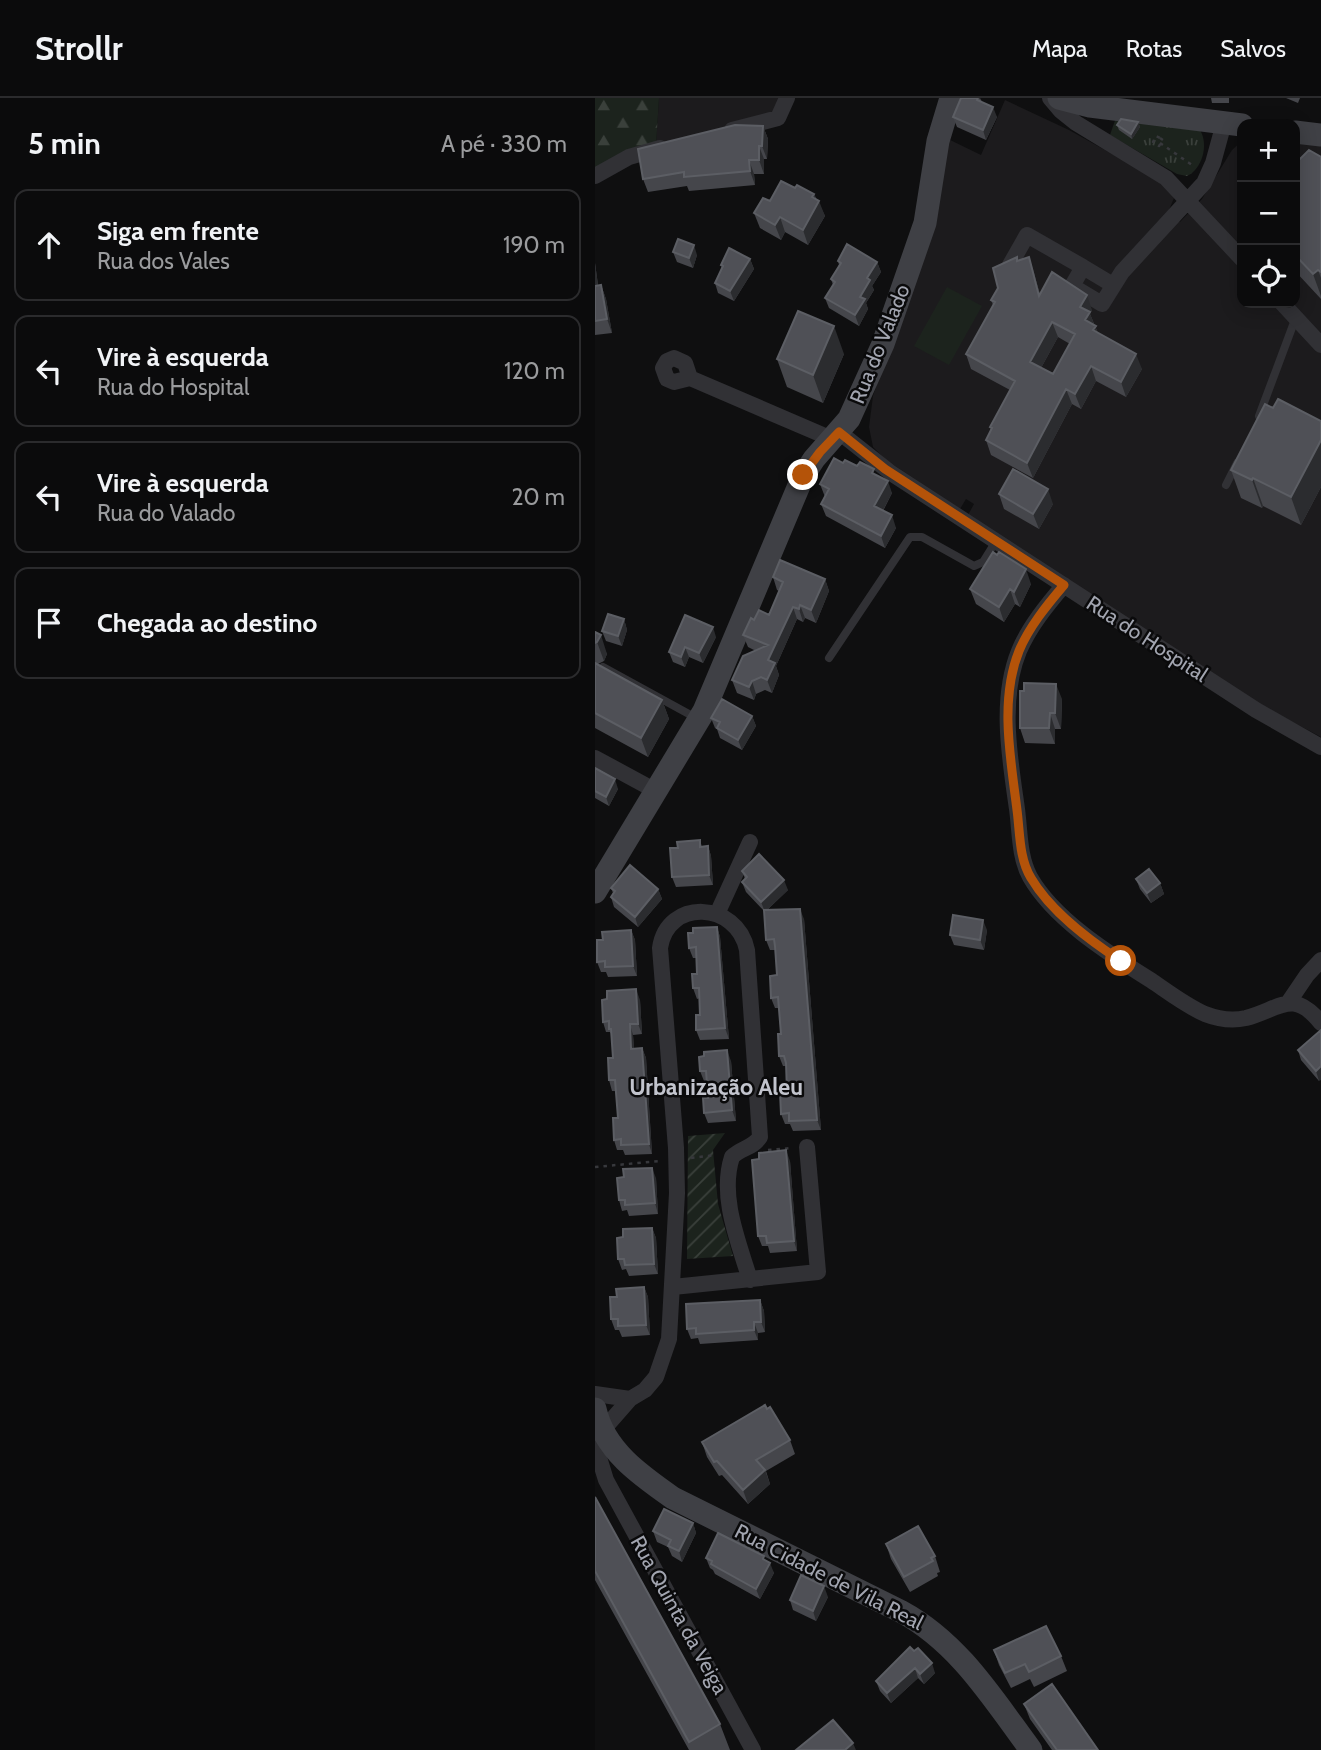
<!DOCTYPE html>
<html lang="pt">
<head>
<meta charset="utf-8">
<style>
	:root { --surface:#0b0b0c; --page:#19191a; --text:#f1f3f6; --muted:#9a9b9d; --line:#2b2b2d }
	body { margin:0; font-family:Cabin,sans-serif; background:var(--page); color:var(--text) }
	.controls { position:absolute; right:21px; top:21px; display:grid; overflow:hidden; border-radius:14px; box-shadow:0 4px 18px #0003 }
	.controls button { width:63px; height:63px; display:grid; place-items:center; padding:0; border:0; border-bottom:2px solid var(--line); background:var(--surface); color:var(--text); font:35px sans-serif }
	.stop { position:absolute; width:21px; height:21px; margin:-16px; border:5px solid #b45309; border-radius:50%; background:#fff }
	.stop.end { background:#b45309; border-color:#fff; box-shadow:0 2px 7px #0008 }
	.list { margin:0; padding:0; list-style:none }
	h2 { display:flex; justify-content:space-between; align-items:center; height:91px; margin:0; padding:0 28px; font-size:30px }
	h2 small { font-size:23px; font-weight:400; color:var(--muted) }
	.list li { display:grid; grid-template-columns:46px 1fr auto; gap:21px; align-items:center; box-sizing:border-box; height:112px; margin:0 14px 14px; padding:0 14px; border:2px solid var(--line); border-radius:14px }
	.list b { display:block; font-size:26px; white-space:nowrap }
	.list p { margin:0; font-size:23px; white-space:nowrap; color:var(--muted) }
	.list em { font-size:23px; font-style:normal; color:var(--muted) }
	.icon { flex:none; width:38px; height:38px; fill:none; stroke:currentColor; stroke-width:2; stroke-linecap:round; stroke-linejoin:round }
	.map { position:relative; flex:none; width:726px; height:1652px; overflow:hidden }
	header { display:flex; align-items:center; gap:42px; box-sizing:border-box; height:98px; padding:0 35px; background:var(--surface); border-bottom:2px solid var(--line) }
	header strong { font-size:33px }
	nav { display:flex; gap:38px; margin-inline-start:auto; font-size:24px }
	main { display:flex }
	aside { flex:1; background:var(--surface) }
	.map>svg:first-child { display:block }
</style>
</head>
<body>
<header>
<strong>Strollr</strong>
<nav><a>Mapa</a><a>Rotas</a><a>Salvos</a></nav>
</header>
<main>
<aside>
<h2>5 min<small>A pé · 330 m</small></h2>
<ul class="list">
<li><svg class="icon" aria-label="ahead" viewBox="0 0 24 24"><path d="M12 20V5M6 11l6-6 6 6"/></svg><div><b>Siga em frente</b><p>Rua dos Vales</p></div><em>190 m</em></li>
<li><svg class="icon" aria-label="left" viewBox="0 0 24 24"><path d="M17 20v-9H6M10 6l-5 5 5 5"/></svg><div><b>Vire à esquerda</b><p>Rua do Hospital</p></div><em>120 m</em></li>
<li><svg class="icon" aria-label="left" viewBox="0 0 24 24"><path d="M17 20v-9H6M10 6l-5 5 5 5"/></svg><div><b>Vire à esquerda</b><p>Rua do Valado</p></div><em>20 m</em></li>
<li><svg class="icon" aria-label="arrive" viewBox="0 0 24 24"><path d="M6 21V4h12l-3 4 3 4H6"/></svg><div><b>Chegada ao destino</b></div></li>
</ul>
</aside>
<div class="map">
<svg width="726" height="1652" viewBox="0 0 726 1652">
	<defs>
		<pattern id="forest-firs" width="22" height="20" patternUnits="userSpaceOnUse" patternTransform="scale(1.75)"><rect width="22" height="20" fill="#1c231d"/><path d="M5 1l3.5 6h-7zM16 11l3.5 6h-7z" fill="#3a403b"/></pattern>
		<pattern id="park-tufts" width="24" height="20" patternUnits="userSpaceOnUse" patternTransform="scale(1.75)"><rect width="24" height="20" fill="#1c231d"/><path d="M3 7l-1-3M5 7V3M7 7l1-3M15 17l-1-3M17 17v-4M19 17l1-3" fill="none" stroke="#3a403b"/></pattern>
		<pattern id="garden-furrows" width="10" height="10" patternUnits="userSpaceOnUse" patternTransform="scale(1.75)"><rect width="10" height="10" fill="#1c231d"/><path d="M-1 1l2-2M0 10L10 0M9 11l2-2" fill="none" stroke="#3a403b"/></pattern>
	</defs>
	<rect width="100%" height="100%" fill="#0f0f10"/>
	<path fill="#1c1b1d" d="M 64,0 L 188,0 L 183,17 L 61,48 Z
		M 410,2 L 474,32 L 571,86 L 579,100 L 574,112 L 585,124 L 607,101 L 637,52 L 647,43 L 647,205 L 700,205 L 700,42 L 726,45 L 726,639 L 671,610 L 373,417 L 379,406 L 371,401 L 365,411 L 291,362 L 278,349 L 274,329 L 278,298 L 323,162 L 349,39 L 386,57 Z"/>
	<path fill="url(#forest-firs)" d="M 0,0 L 64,0 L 61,48 L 0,71 Z"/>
	<path fill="url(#park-tufts)" d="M 522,17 L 605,32 C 614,47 607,71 592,78 L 582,76 L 515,37 Z"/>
	<path fill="url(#garden-furrows)" d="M 130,1035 L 118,1052 L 123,1106 L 138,1158 L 92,1161 L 93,1038 Z"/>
	<path fill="#1c231d" d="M 352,189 L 387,208 L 354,267 L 319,248 Z"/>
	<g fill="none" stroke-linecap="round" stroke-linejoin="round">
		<path stroke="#37383c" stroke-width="2.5" stroke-dasharray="3.5 5" stroke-linecap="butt" d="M 565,40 L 568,42 L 564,48 L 558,44 L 561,38 L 565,40 L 567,37
			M 565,45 L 600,69
			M 173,1052 L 198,1050
			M 96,1060 L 121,1057
			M 0,1069 L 65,1063"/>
		<path stroke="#313135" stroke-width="8" d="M 664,318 L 701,219
			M 631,387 L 642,365
			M 234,560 L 315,439 L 327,439 L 379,468 L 388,464 L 401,443
			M 8,569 L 103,621"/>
		<path stroke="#313135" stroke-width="16" d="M 455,0 L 466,13 L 481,25 L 571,80 L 647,161
			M 137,32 L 183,20 L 192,0
			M 0,78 L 34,59 L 65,50
			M 415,167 L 432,137 L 488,169
			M 518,187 L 488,169 L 477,188 L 507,206 L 527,174 L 609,85 L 618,65 L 629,25
			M 687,205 L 726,247
			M 79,260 L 90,265 L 95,280 L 79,284 L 72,281 L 68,270 L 72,263 Z
			M 95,280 L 237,341
			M 244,334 L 296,375 L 661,612 L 726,649
			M 469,487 C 452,507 434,529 424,553 C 404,602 415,661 422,711 C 425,733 424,759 435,779 C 460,823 518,858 560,885 C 576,896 592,908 610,916 C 623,921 638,923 651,920 C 685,911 698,890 726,925
			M 0,660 L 61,693
			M 122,816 L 155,744
			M 693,905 L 712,877 L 726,862
			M 155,1182 C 144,1145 124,1099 137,1059 C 146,1050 158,1050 165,1039 L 152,852 C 142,803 72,800 65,850 L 81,1050 L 82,1095 L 74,1241 L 61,1279 L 50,1292 L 35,1301 L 7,1333 L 3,1356 L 11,1382 L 158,1652
			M 78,1189 L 223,1174 L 212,1049
			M 0,1296 L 35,1301"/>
		<path stroke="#3f4045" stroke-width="23" d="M 464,0 L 495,8 L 647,27
			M 700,34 L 726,37
			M 0,794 L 109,613 L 208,378 L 219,361 L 254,321 L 288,246 L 330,125 L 343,43 L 356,0
			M 0,1311 C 9,1352 45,1377 78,1400 L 307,1514 C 364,1545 398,1601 436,1652"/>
	</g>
	<path fill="#45464b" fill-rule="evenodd" d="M 385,0 L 387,4 L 402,19 L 391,42 L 362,29 L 358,19 Z
		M 611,0 L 634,0 L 634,5 L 617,5 L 616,0 Z
		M 691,0 L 705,0 L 703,5 Z
		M 543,24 L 545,29 L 537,41 L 524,32 L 522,27 Z
		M 168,28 L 173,41 L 172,61 L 169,61 L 169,76 L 159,76 L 160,87 L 94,93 L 92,88 L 53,94 L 48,81 Z
		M 726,59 L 726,201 L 700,173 L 700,66 Z
		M 200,90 L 219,96 L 230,118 L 213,147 L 190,134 L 186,142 L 165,130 L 159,115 L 175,103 Z
		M 78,154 L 102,157 L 98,170 L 82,164 Z
		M 434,159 L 445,196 L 497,212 L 495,216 L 503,235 L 547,271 L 531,299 L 501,283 L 486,311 L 477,306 L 438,380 L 396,357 L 391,342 L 396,333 L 395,329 L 415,292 L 376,271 L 371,256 L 398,207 L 396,202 L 403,190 L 423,162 ZM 463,239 L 475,246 L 458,276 L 446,270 Z
		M 155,161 L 159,171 L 139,203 L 123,195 L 120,185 L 127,171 L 126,167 Z
		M 243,163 L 282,164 L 286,174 L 277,188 L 279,192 L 271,205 L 273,211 L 264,228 L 234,210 L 230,200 L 238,187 L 236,181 L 244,167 Z
		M 0,165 L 3,187 L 6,187 L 11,201 L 17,235 L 0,237 Z
		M 249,256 L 228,305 L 192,289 L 182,261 Z
		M 678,310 L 726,323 L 726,389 L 706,427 L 668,408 L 667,410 L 646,400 L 636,372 Z
		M 248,365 L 262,368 L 281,377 L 297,395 L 288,413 L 301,430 L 290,450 L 231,418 L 226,406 L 230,399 L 225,386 Z
		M 404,396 L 458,406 L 444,431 L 409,411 Z
		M 178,479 L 230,481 L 234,493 L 221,525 L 210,520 L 208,524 L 202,521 L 181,568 L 184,577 L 177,595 L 170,592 L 161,596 L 159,602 L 142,595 L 137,582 L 161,553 L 153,549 L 148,537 L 159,522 L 174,517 L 184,493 L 182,492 Z
		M 436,486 L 425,509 L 420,506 L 409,524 L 381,506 L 375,491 Z
		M 29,521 L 32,532 L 27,548 L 11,543 L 7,533 Z
		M 0,534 L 12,556 L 9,563 L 3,566 L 67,602 L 74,621 L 53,659 L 0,630 Z
		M 121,539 L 108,565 L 94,559 L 90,569 L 78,564 L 74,554 Z
		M 467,601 L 466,631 L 460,631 L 460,646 L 430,645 L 425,630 Z
		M 157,618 L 161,628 L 147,652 L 125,640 L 122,631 L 120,630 L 116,620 Z
		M 0,670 L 23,691 L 14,708 L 0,700 Z
		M 105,742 L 107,749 L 113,748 L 116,758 L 118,787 L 81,789 L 77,779 L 83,750 Z
		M 147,773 L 193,792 L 172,812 L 209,821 L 226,1032 L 198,1033 L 195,1026 L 190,1026 L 186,1016 L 192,994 L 191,968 L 188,968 L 184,958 L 186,936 L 184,910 L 180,910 L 176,900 L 182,877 L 180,852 L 175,852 L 171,842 L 169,813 L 151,794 L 147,784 L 150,781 Z
		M 541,781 L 565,785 L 569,796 L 556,805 L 545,791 Z
		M 16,790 L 63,791 L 67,801 L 43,829 L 19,809 L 16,799 L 18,795 Z
		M 122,829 L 125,839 L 134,941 L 105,942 L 101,932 L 105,917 L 105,900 L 102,901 L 98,890 L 102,876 L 101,860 L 98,860 L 94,850 L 98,835 Z
		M 36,832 L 40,842 L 42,878 L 13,879 L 11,874 L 6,874 L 2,864 L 8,842 Z
		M 392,832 L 389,852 L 359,847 L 355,837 Z
		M 45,902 L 47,936 L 38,937 L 39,950 L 47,950 L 51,960 L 57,1056 L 30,1057 L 28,1052 L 22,1052 L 19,1042 L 23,1020 L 21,993 L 17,993 L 14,982 L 18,960 L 17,937 L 15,934 L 11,934 L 8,924 Z
		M 726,932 L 724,983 L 706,962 L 703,952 Z
		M 109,958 L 136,963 L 141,1023 L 113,1025 L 109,1015 L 113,1000 L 112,983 L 109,983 L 105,973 Z
		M 195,1063 L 202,1153 L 175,1155 L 173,1148 L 167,1148 L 163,1138 Z
		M 61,1080 L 63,1116 L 34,1118 L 32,1112 L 27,1113 L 24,1102 Z
		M 57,1130 L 61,1140 L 63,1176 L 34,1178 L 31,1171 L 27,1172 L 23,1161 L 28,1139 Z
		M 49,1189 L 53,1199 L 55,1237 L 27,1239 L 24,1232 L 20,1232 L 16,1221 Z
		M 165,1202 L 169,1213 L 170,1234 L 163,1235 L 163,1242 L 105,1246 L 103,1240 L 96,1241 L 92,1231 Z
		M 195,1342 L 200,1356 L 171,1373 L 175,1386 L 153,1406 L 127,1377 L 124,1378 L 112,1359 L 107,1344 Z
		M 0,1399 L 125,1626 L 135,1652 L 94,1652 L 0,1482 Z
		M 98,1425 L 101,1435 L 87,1464 L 77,1458 L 73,1449 L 62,1444 L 58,1433 Z
		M 291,1446 L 340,1458 L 345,1474 L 342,1475 L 343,1478 L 315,1494 L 296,1461 Z
		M 111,1460 L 171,1462 L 179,1475 L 165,1501 L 120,1476 L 118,1472 L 115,1470 Z
		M 233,1499 L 221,1523 L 198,1512 L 195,1502 Z
		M 399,1552 L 466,1558 L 472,1573 L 439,1589 L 435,1581 L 416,1590 L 404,1567 Z
		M 319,1553 L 340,1575 L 329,1586 L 323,1580 L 296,1605 L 285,1593 L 281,1583 Z
		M 429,1606 L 503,1652 L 457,1652 L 435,1621 Z"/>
	<path fill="#2b2c2f" d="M 398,9 L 402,19 L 391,42 L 388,32 Z
		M 543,24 L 545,29 L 537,41 L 536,36 Z
		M 168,28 L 173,41 L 172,61 L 167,48 Z
		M 164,48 L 169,61 L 169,76 L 164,62 Z
		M 154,62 L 159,76 L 160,87 L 155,73 Z
		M 219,96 L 222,106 L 224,103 L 230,118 L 213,147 L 208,132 Z
		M 185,119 L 190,134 L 186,142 L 180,127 Z
		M 99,147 L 102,157 L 98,170 L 94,160 Z
		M 434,159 L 439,174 L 449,214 L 444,198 Z
		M 155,161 L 159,171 L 139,203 L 135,193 Z
		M 282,164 L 286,174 L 277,188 L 279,192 L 271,205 L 273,211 L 264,228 L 260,217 L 272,180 Z
		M 0,165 L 5,202 L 0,189 Z
		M 723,172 L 726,180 L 726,198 L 718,176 Z
		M 6,187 L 11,201 L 17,235 L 12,221 Z
		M 492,197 L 497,212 L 495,216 L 506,243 L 496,237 L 485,209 Z
		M 457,224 L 463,239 L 441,279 L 435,264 Z
		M 239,228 L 249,256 L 228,305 L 218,277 Z
		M 541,256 L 547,271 L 531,299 L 526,284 Z
		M 496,268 L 501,283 L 486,311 L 480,296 Z
		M 471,291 L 477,306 L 438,380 L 432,365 Z
		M 726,342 L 726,389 L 706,427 L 696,399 Z
		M 658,380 L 668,408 L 667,410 L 657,382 Z
		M 293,383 L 297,395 L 284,420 L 279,408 Z
		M 453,391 L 458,406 L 444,431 L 438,416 Z
		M 297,417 L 301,430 L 290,450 L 286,438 Z
		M 431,471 L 436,486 L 425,509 L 419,494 Z
		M 230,481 L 234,493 L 221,525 L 216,512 Z
		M 415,491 L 420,506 L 409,524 L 404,509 Z
		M 205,507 L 210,520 L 208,524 L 204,511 Z
		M 198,509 L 202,521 L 181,568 L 184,577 L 177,595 L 172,582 L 173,562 Z
		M 29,521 L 32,532 L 27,548 L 23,538 Z
		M 118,529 L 121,539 L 108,565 L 104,555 Z
		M 6,537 L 12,556 L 9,563 L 2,544 Z
		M 90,549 L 94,559 L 90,569 L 86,559 Z
		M 157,583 L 161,596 L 159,602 L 154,589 Z
		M 461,586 L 467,601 L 466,631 L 460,615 Z
		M 67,602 L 74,621 L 53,659 L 46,640 Z
		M 455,615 L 460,631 L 460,646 L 454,630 Z
		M 157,618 L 161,628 L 147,652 L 143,642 Z
		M 20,681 L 23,691 L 14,708 L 11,699 Z
		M 113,748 L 116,758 L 118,787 L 114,777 Z
		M 189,782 L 193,792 L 170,814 L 166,804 Z
		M 565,785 L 569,796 L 556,805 L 552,795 Z
		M 63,791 L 67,801 L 43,829 L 40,819 Z
		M 205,811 L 209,821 L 226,1032 L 222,1022 Z
		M 388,822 L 392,832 L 389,852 L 385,842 Z
		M 122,829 L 125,839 L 134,941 L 130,930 Z
		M 36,832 L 40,842 L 42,878 L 38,868 Z
		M 41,891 L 45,902 L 47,936 L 43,926 Z
		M 35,926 L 38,937 L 40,961 L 36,951 Z
		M 47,950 L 51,960 L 57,1056 L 54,1046 Z
		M 132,952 L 136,963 L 141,1023 L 137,1012 Z
		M 726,968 L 726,982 L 724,983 L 721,973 Z
		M 191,1052 L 195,1063 L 202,1153 L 199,1143 Z
		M 57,1070 L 61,1080 L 63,1116 L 60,1105 Z
		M 57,1130 L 61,1140 L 63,1176 L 59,1166 Z
		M 49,1189 L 53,1199 L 55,1237 L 51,1227 Z
		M 165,1202 L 169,1213 L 170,1234 L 166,1224 Z
		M 159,1224 L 163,1235 L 163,1242 L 159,1232 Z
		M 170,1372 L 175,1386 L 153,1406 L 148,1392 Z
		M 98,1425 L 101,1435 L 87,1464 L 84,1453 Z
		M 175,1465 L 179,1475 L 165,1501 L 161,1491 Z
		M 229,1488 L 233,1499 L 221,1523 L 218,1513 Z
		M 337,1565 L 340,1575 L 329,1586 L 325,1576 Z
		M 320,1570 L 323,1580 L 296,1605 L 292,1595 Z
		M 258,1645 L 261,1652 L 250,1652 Z"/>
	<path fill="#4f5056" stroke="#5c5e64" stroke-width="2" fill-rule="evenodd" d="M 366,0 L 383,0 L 382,2 L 398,9 L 388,32 L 358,19 Z
		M 526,21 L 543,24 L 536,36 L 522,27 Z
		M 140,27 L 168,28 L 167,48 L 164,48 L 164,62 L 154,62 L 155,73 L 89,79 L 89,74 L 48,81 L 43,51 Z
		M 714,52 L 726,59 L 726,174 L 723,172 L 718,176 L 700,157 L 700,66 Z
		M 186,83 L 200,90 L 202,87 L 219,96 L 217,99 L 224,103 L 208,132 L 185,119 L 180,127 L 159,115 L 168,100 L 175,103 Z
		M 83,141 L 99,147 L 94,160 L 78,154 Z
		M 252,146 L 282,164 L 272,180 L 275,182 L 265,199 L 270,201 L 260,217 L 230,200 L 240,184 L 236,181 L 246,165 L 243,163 Z
		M 134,150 L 155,161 L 135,193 L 120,185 L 128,168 L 126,167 Z
		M 422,159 L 422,163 L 434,159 L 444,198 L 457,174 L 492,197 L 485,209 L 495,214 L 490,222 L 501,228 L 498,232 L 541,256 L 526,284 L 496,268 L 480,296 L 471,291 L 432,365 L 391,342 L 397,330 L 395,329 L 420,283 L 371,256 L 400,204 L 396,202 L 403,190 L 398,170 ZM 457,224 L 480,236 L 458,276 L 435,264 Z
		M 6,187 L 12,221 L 0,223 L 0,188 Z
		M 203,213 L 239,228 L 218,277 L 182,261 Z
		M 683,301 L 726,323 L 726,342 L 696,399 L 658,380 L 657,382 L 636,372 L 670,306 L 678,310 Z
		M 239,360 L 248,365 L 250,362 L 262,368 L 265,364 L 279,371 L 277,375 L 293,383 L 279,408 L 297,417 L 286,438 L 226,406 L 234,391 L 225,386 Z
		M 418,371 L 453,391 L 438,416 L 404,396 Z
		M 398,454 L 402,457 L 404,454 L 431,471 L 419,494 L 415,491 L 404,509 L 375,491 Z
		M 185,462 L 230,481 L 216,512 L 205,507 L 204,511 L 198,509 L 173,562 L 180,565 L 172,582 L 166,579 L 157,583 L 154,589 L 137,582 L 148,558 L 173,547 L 148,537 L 156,520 L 159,522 L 164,512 L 174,517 L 188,484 L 178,479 Z
		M 13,516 L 29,521 L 23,538 L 7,533 Z
		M 90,517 L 118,529 L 104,555 L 90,549 L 86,559 L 74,554 Z
		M 0,534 L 6,537 L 2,544 L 0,545 Z
		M 0,565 L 67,602 L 46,640 L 0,615 Z
		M 429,585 L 461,586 L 460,615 L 455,615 L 454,630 L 425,630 L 425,593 L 429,593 Z
		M 127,601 L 157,618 L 143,642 L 122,630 L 125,624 L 116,620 Z
		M 0,670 L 20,681 L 11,699 L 0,693 Z
		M 105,742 L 105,749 L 113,748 L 114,777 L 77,779 L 75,750 L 83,750 L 82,744 Z
		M 164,756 L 189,782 L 166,804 L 147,784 L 152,779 L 147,773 Z
		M 35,767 L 63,791 L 40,819 L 16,799 L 20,793 L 16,790 Z
		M 554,771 L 565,785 L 552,795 L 541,781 Z
		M 205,811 L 222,1022 L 194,1023 L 194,1015 L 186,1016 L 185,994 L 192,994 L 191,965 L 189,958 L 184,958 L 183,936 L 186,936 L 183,899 L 176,900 L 175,878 L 182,877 L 180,848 L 179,841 L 171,842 L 169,812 Z
		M 358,817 L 388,822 L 385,842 L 355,837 Z
		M 122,829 L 130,930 L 101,932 L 101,917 L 105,917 L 104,890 L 98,890 L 97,876 L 102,876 L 101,849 L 94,850 L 93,835 L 98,835 L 98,830 Z
		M 36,832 L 38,868 L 10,869 L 10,863 L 2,864 L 2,842 L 8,842 L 7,834 Z
		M 41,891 L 43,926 L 35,926 L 36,951 L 47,950 L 54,1046 L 26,1047 L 26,1041 L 19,1042 L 18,1020 L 23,1020 L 20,982 L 14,982 L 13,960 L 18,960 L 16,931 L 14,931 L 14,923 L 8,924 L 7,902 L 12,901 L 12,893 Z
		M 726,932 L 726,968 L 721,973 L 703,952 Z
		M 132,952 L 137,1012 L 109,1015 L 108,1000 L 113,1000 L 111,973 L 105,973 L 104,959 L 109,958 L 109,954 Z
		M 191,1052 L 199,1143 L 172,1145 L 171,1138 L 163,1138 L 157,1062 L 164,1061 L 164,1055 Z
		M 57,1070 L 60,1105 L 30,1107 L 30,1102 L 24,1102 L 22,1080 L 29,1079 L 28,1071 Z
		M 57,1130 L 59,1166 L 30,1167 L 29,1161 L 23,1161 L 22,1140 L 28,1139 L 28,1131 Z
		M 49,1189 L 51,1227 L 23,1228 L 23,1221 L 16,1221 L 15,1199 L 22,1199 L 21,1191 Z
		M 165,1202 L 166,1224 L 159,1224 L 159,1232 L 101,1236 L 101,1230 L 92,1231 L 91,1206 Z
		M 170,1307 L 172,1311 L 175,1309 L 195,1342 L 161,1362 L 170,1372 L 148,1392 L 122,1363 L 119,1364 L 107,1344 Z
		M 0,1399 L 125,1626 L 94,1644 L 0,1473 Z
		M 69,1411 L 98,1425 L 84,1453 L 73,1448 L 76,1442 L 58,1433 Z
		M 323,1428 L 340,1458 L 336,1460 L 338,1463 L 309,1479 L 291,1446 Z
		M 123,1435 L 169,1458 L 168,1461 L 175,1465 L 161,1491 L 116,1466 L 117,1463 L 111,1460 Z
		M 206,1477 L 229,1488 L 218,1513 L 195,1502 Z
		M 451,1528 L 466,1558 L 434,1574 L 430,1566 L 410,1575 L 399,1552 Z
		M 315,1549 L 319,1553 L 323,1550 L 337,1565 L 325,1576 L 320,1570 L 292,1595 L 281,1583 Z
		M 457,1586 L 503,1652 L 462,1652 L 429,1606 Z
		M 238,1622 L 258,1645 L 250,1652 L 201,1652 Z"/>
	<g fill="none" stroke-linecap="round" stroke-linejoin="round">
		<path stroke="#b45309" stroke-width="9" d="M 208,377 L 225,354 L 244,334 L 290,371 L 469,487 C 452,507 434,529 424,553 C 404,603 416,662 422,712 C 425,734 424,761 436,780 C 456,814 494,842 526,863"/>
	</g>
	<g text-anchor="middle" stroke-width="5" stroke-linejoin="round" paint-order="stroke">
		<g font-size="21" fill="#a2a5b0" stroke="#0a0a0b">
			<text transform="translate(285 246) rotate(-68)" y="7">Rua do Valado</text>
			<text transform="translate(552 541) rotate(33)" y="7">Rua do Hospital</text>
			<text transform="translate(234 1479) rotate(27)" y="7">Rua Cidade de Vila Real</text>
			<text transform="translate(84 1517) rotate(61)" y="7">Rua Quinta da Veiga</text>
		</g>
		<g font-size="23" font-weight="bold" fill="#c2c4cd" stroke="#0a0a0b">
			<text x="121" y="997">Urbanização Aleu</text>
		</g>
	</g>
</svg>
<div class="controls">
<button>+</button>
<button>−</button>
<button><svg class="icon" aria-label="locate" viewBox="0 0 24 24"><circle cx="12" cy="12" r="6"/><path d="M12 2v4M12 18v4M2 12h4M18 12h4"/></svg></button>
</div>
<div class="stop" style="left:526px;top:863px"></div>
<div class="stop end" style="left:208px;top:377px"></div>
</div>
</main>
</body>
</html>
